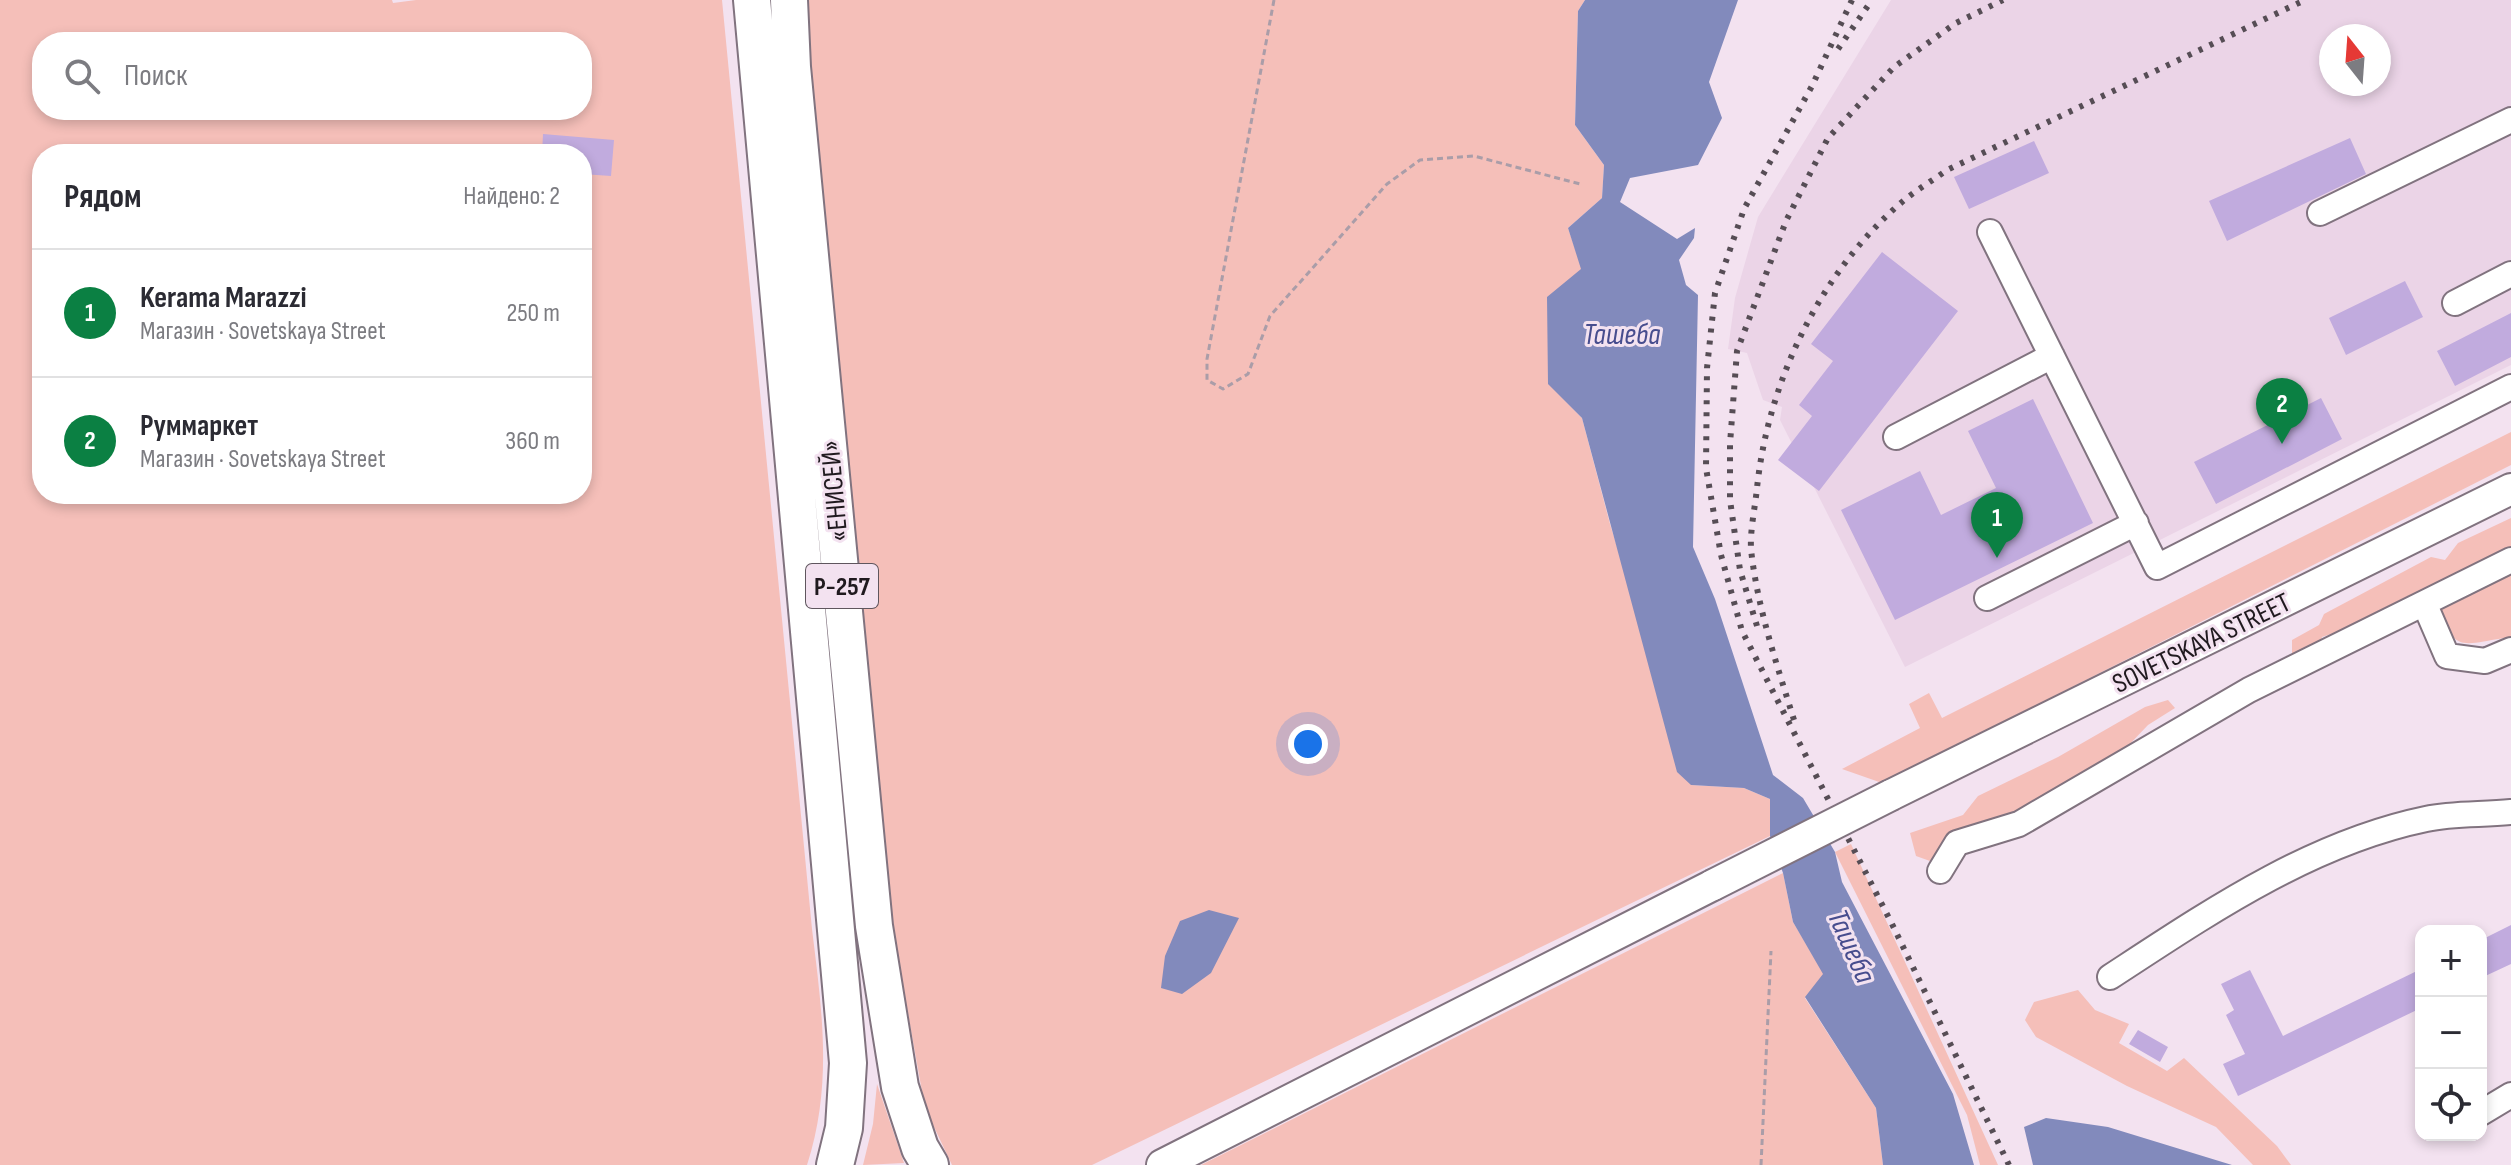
<!DOCTYPE html>
<html lang="ru">
<head>
<meta charset="utf-8">
<style>
	:root { --surface:#fff; --page:#f7f7f7; --text:#2b2b33; --muted:#7c7c81; --line:#e1e1e2; --accent:#0b8043 }
	body { margin:0; font-family:"Sofia Sans Condensed",sans-serif; background:var(--page); color:var(--text) }
	.controls { position:absolute; right:24px; bottom:24px; display:grid; overflow:hidden; border-radius:16px; box-shadow:0 4px 12px #0003 }
	.controls button { width:72px; height:72px; display:grid; place-items:center; padding:0; border:0; border-bottom:2px solid var(--line); background:var(--surface); color:var(--text); font:40px sans-serif }
	.compass { position:absolute; left:2319px; top:24px; width:72px; height:72px; border-radius:50%; background:var(--surface); box-shadow:0 4px 12px #0003; rotate:343deg }
	.you { position:absolute; left:1308px; top:744px; width:28px; height:28px; margin:-20px; border:6px solid #fff; border-radius:50%; background:#1a73e8; box-shadow:0 0 0 12px #1a73e833 }
	.badge { display:grid; place-items:center; width:52px; height:52px; border-radius:50%; background:var(--accent); color:#fff; font-size:26px; font-weight:700 }
	.pin { position:absolute; translate:-50% -66px; filter:drop-shadow(0 2px 4px #0008) }
	.pin::after { content:''; position:absolute; top:42px; width:28px; height:24px; background:inherit; clip-path:polygon(0 0,100% 0,50% 100%) }
	.list { margin:0; padding:0; list-style:none }
	h2 { display:flex; justify-content:space-between; align-items:center; height:104px; margin:0; padding:0 32px; font-size:34px }
	h2 small { font-size:26px; font-weight:400; color:var(--muted) }
	.list li { display:grid; grid-template-columns:52px 1fr auto; gap:24px; align-items:center; box-sizing:border-box; height:128px; padding:0 32px; border-top:2px solid var(--line) }
	.list b { display:block; font-size:30px; white-space:nowrap }
	.list p { margin:0; font-size:26px; white-space:nowrap; color:var(--muted) }
	.list em { font-size:26px; font-style:normal; color:var(--muted) }
	.icon { flex:none; width:44px; height:44px; fill:none; stroke:currentColor; stroke-width:2; stroke-linecap:round; stroke-linejoin:round }
	.map { position:relative; flex:none; width:2511px; height:1165px; overflow:hidden }
	.search { position:absolute; background:var(--surface); box-shadow:0 4px 12px #0003; left:32px; top:32px; width:560px; height:88px; display:flex; align-items:center; gap:20px; box-sizing:border-box; padding:0 28px; border-radius:32px; color:var(--muted); font-size:30px }
	.panel { position:absolute; background:var(--surface); box-shadow:0 4px 12px #0003; left:32px; top:144px; width:560px; height:360px; border-radius:32px }
	.map>svg:first-child { display:block }
</style>
</head>
<body>
<div class="map">
<svg width="2511" height="1165" viewBox="0 0 2511 1165">
	<rect width="100%" height="100%" fill="#f3e2f0"/>
	<path fill="#ebd4e7" fill-rule="evenodd" d="M 1891,0 L 2511,0 L 2511,365 L 1905,667 L 1780,420 L 1782,407 L 1763,400 L 1747,353 L 1728,349 L 1735,298 L 1758,217 ZM 2331,36 L 2379,36 L 2379,84 L 2331,84 Z"/>
	<path fill="#f5bfb9" fill-rule="evenodd" d="M 0,0 L 392,0 L 393,3 L 416,0 L 722,0 L 812,929 C 822,1011 833,1084 807,1165 L 0,1165 ZM 42,42 L 582,42 L 582,110 L 42,110 ZM 42,154 L 582,154 L 582,494 L 42,494 Z
		M 805,0 L 1585,0 L 1578,11 L 1575,125 L 1604,165 L 1602,198 L 1568,228 L 1582,269 L 1548,383 L 1582,418 L 1610,524 L 1691,785 L 1744,788 L 1770,799 L 1770,836 L 1092,1165 L 952,1165 L 925,1108 L 892,925 L 808,64 Z
		M 2511,432 L 2511,465 L 1882,783 L 1842,769 L 1920,728 L 1909,704 L 1929,693 L 1942,718 Z
		M 2511,518 L 2511,551 L 2382,617 L 2322,637 L 2318,650 L 2292,656 L 2292,640 L 2319,625 L 2324,614 L 2431,557 L 2445,560 L 2458,543 Z
		M 2511,568 L 2511,646 L 2504,638 C 2464,644 2455,653 2439,611 L 2451,597 Z
		M 2168,700 L 2175,708 L 2148,725 L 2104,771 L 2035,810 L 2009,813 L 1930,861 L 1916,856 L 1910,833 L 1963,815 L 1978,796 L 2058,757 L 2145,707 Z
		M 1851,844 L 1998,1165 L 1980,1165 L 1967,1115 L 1835,852 Z
		M 1783,873 L 1793,922 L 1824,974 L 1805,998 L 1876,1108 L 1883,1165 L 1201,1165 Z
		M 2078,990 L 2095,1010 L 2129,1024 L 2119,1043 L 2167,1071 L 2184,1058 L 2277,1146 L 2291,1165 L 2253,1165 L 2216,1127 L 2127,1086 L 2036,1037 L 2025,1020 L 2034,1002 Z
		M 877,1084 L 904,1163 L 863,1165 L 873,1124 Z"/>
	<path fill="#828abc" d="M 1585,0 L 1738,0 L 1709,82 L 1722,118 L 1698,165 L 1630,178 L 1620,202 L 1677,239 L 1695,228 L 1694,238 L 1679,260 L 1686,285 L 1698,295 L 1693,547 L 1715,599 L 1773,775 L 1803,798 L 1835,852 L 1842,882 L 1953,1094 L 1974,1165 L 1883,1165 L 1876,1108 L 1805,997 L 1823,974 L 1793,922 L 1783,873 L 1770,836 L 1770,799 L 1744,788 L 1691,785 L 1677,772 L 1582,418 L 1548,384 L 1547,297 L 1581,269 L 1568,228 L 1602,198 L 1604,165 L 1575,125 L 1578,11 Z
		M 1209,910 L 1239,918 L 1211,973 L 1182,994 L 1161,988 L 1165,956 L 1180,921 Z
		M 2046,1118 L 2108,1127 L 2232,1165 L 2033,1165 L 2024,1127 Z"/>
	<path fill="#c1abde" d="M 543,134 L 614,140 L 611,176 L 582,174 L 582,154 L 542,154 Z
		M 2350,138 L 2366,174 L 2227,241 L 2209,201 Z
		M 2034,141 L 2049,173 L 1969,209 L 1954,177 Z
		M 1882,252 L 1958,311 L 1819,491 L 1778,460 L 1812,416 L 1799,405 L 1833,361 L 1811,344 Z
		M 2405,281 L 2423,317 L 2346,355 L 2329,318 Z
		M 2511,313 L 2511,357 L 2455,386 L 2437,351 Z
		M 2321,398 L 2342,439 L 2216,504 L 2194,462 Z
		M 2033,399 L 2093,523 L 1895,620 L 1841,510 L 1920,471 L 1941,515 L 1996,488 L 1968,431 Z
		M 2511,925 L 2511,964 L 2481,978 L 2481,940 Z
		M 2421,969 L 2421,1008 L 2238,1096 L 2223,1064 L 2245,1054 L 2226,1015 L 2234,1010 L 2221,984 L 2250,970 L 2283,1036 Z
		M 2138,1030 L 2168,1047 L 2160,1062 L 2129,1044 Z"/>
	<g fill="none" stroke-linecap="round" stroke-linejoin="round">
		<defs>
			<path id="minor" d="M 2320,213 L 2511,120
				M 1990,232 L 2157,567 L 2511,387
				M 2455,303 L 2511,274
				M 1896,437 L 2052,356
				M 1987,598 L 2136,523
				M 2425,605 L 2447,656 L 2485,661 L 2511,650
				M 1940,871 L 1957,843 L 2019,824 L 2249,690 L 2511,560
				M 2110,977 C 2208,913 2310,843 2426,819 C 2453,813 2483,815 2511,812
				M 2481,1113 L 2511,1095"/>
			<path id="major" d="M 1891,795 L 2511,489
				M 1162,1165 L 1713,885"/>
			<path id="highway" d="M 752,0 L 848,1063 L 844,1128 L 835,1165
				M 789,0 L 792,67 L 874,926 L 900,1087 L 920,1148 L 930,1165"/>
		</defs>
		<use href="#minor" stroke="#81737f" stroke-width="28"/>
		<use href="#major" stroke="#81737f" stroke-width="34"/>
		<use href="#highway" stroke="#81737f" stroke-width="40"/>
		<path stroke="#aa9da8" stroke-width="3" stroke-dasharray="6 4" stroke-linecap="butt" d="M 1274,0 L 1207,359 L 1207,380 L 1223,389 L 1248,374 L 1270,316 L 1387,184 L 1420,160 L 1474,156 L 1580,184
			M 1761,1165 L 1771,951"/>
		<use href="#minor" stroke="#fff" stroke-width="24"/>
		<use href="#major" stroke="#fff" stroke-width="30"/>
		<use href="#highway" stroke="#fff" stroke-width="36"/>
		<path stroke="#564d55" stroke-width="6" stroke-dasharray="4 8" stroke-linecap="butt" d="M 1852,0 L 1812,86 L 1744,209 L 1715,293 L 1707,368 L 1706,468 L 1721,555 L 1742,631 L 1892,924 L 2009,1165
			M 1838,49 L 1872,0
			M 1757,626 L 1740,570 L 1730,500 L 1730,444 L 1737,351 L 1786,221 L 1828,138 L 1894,67 L 1956,23 L 2003,0
			M 1794,720 C 1777,665 1757,607 1751,549 C 1750,530 1755,508 1757,488 C 1768,382 1820,272 1902,202 C 1916,190 1932,181 1947,170 L 2305,0"/>
		<defs>
			<path id="major-bridge" d="M 1713,885 L 1891,795"/>
		</defs>
		<use href="#major-bridge" stroke="#81737f" stroke-width="34" stroke-linecap="butt"/>
		<use href="#major-bridge" stroke="#fff" stroke-width="30"/>
	</g>
	<g text-anchor="middle" stroke-width="6" stroke-linejoin="round" paint-order="stroke">
		<rect fill="#f3e2f0" stroke="#5f565e" stroke-width="2" x="806" y="564" width="72" height="44" rx="6"/>
		<g font-size="26" font-weight="bold" fill="#201a1f">
			<text x="842" y="595">Р-257</text>
		</g>
		<g font-size="28" fill="#201a1f" stroke="#f3e2f0">
			<text transform="translate(833 491) rotate(-95)" y="10">«ЕНИСЕЙ»</text>
			<text transform="translate(2201 642) rotate(-26)" y="10">SOVETSKAYA STREET</text>
		</g>
		<g font-size="30" font-style="italic" fill="#474d8e" stroke="#f3e2f0">
			<text x="1622" y="344">Ташеба</text>
			<text transform="translate(1852 946) rotate(66)" y="10">Ташеба</text>
		</g>
	</g>
</svg>
<div class="controls">
<button>+</button>
<button>−</button>
<button><svg class="icon" aria-label="locate" viewBox="0 0 24 24"><circle cx="12" cy="12" r="6"/><path d="M12 2v4M12 18v4M2 12h4M18 12h4"/></svg></button>
</div>
<svg class="compass" viewBox="-18 -18 36 36"><path d="M0-13l5 13h-10z" fill="#e53935"/><path d="M0 13l5-13h-10z" fill="#7c7c81"/></svg>
<div class="you"></div>
<div class="pin badge" style="left:1997px;top:558px">1</div>
<div class="pin badge" style="left:2282px;top:444px">2</div>
<div class="search"><svg class="icon" aria-label="search" viewBox="0 0 24 24"><circle cx="10" cy="10" r="6"/><path d="M15 15l6 6"/></svg>Поиск</div>
<section class="panel">
<h2>Рядом<small>Найдено: 2</small></h2>
<ul class="list">
<li><span class="badge">1</span><div><b>Kerama Marazzi</b><p>Магазин · Sovetskaya Street</p></div><em>250 m</em></li>
<li><span class="badge">2</span><div><b>Руммаркет</b><p>Магазин · Sovetskaya Street</p></div><em>360 m</em></li>
</ul>
</section>
</div>
</body>
</html>
